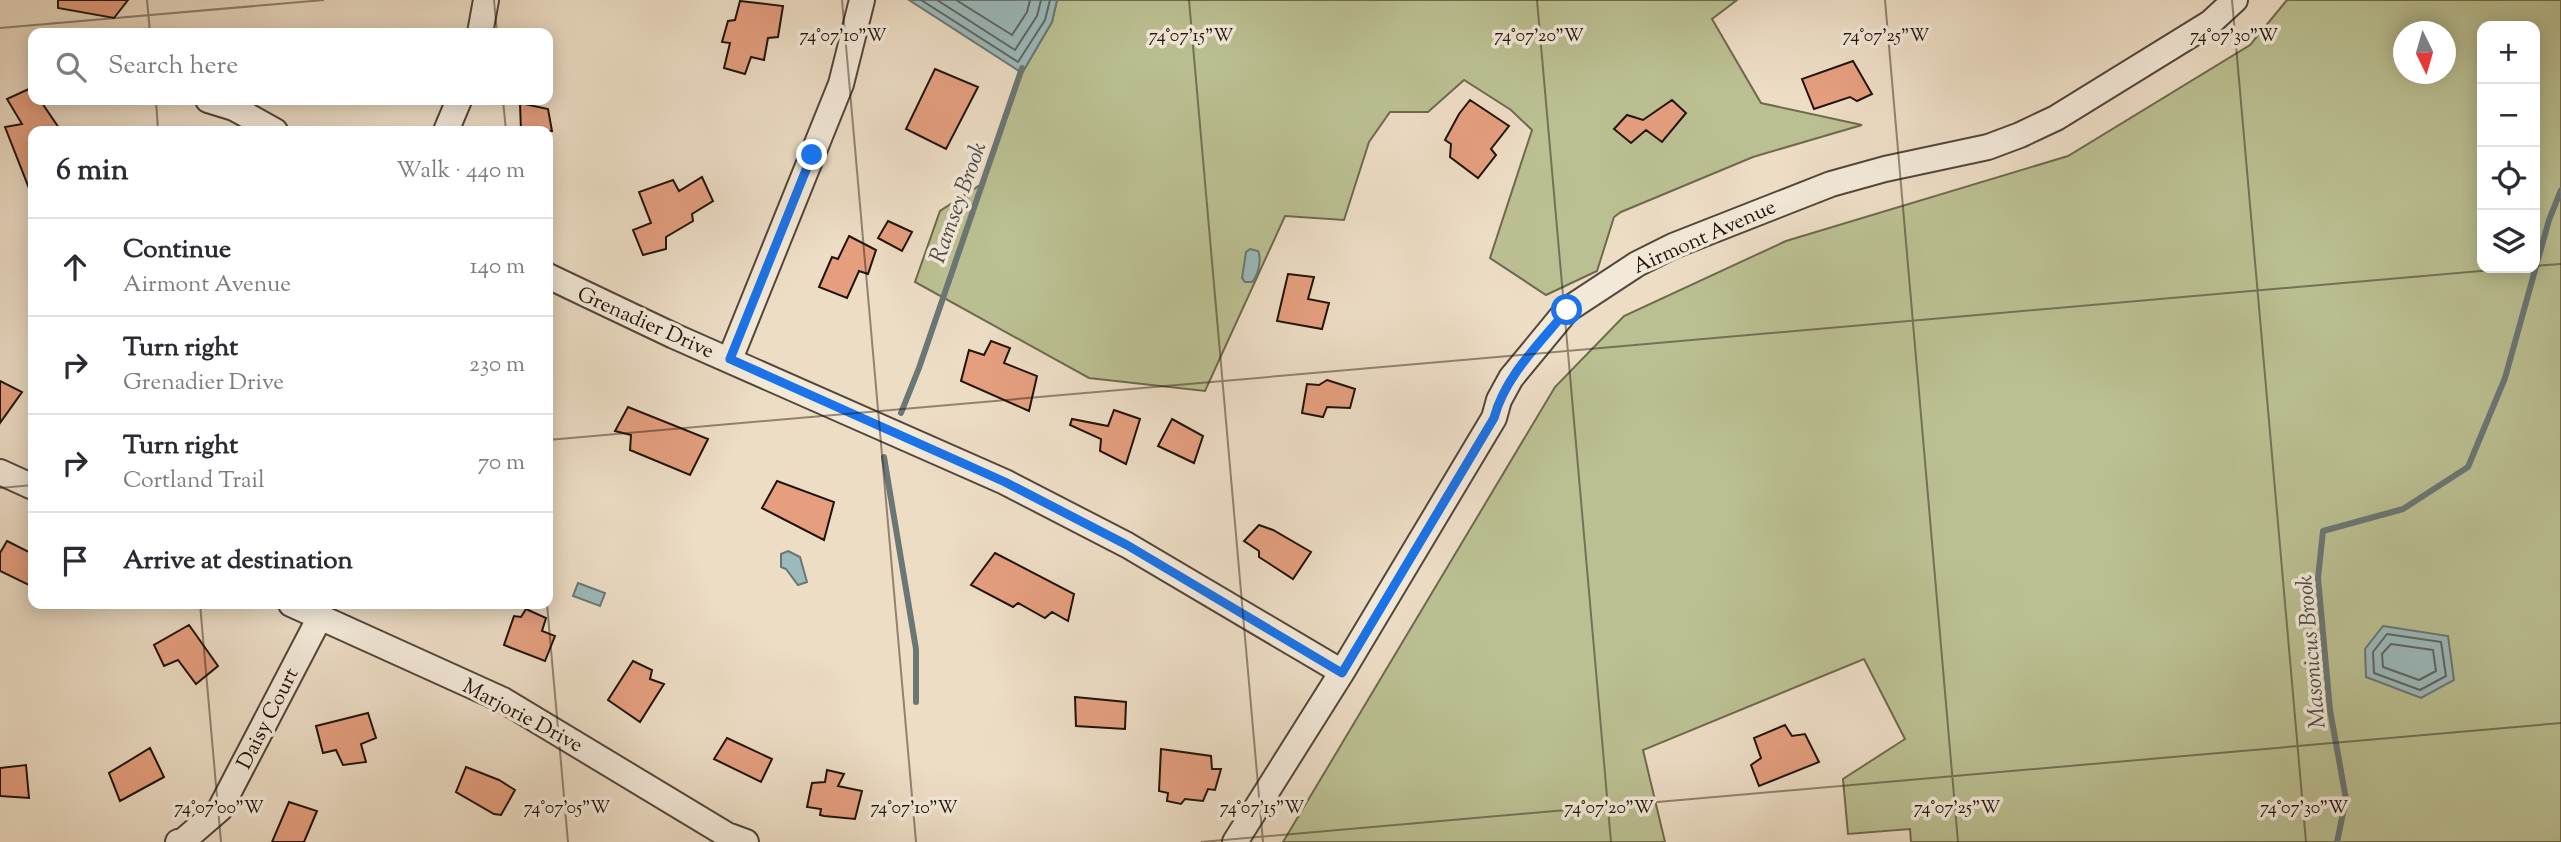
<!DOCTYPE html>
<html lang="en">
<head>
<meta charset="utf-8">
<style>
	:root { --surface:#fff; --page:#f2f2f3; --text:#2b2b33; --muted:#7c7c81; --line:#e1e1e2 }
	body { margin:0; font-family:"Sorts Mill Goudy",serif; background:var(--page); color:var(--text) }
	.controls { position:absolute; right:21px; top:21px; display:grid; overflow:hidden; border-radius:14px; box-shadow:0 4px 18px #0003 }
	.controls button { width:63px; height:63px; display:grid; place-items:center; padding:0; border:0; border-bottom:2px solid var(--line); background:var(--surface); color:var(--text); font:35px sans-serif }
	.compass { position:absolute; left:2393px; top:21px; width:63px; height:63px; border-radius:50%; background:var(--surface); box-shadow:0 4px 18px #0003; rotate:175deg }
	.stop { position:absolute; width:21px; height:21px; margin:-16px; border:5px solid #1a73e8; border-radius:50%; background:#fff }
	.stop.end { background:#1a73e8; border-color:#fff; box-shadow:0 2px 7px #0008 }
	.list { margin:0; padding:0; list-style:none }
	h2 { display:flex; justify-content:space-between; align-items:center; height:91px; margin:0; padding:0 28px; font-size:30px }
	h2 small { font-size:23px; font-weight:400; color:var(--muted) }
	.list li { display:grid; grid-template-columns:46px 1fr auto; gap:21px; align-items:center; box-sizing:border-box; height:98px; padding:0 28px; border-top:2px solid var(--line) }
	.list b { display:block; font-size:26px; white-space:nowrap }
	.list p { margin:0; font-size:23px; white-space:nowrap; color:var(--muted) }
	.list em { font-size:23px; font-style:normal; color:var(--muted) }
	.icon { flex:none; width:38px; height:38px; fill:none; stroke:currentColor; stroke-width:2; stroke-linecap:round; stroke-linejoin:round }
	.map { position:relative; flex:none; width:2561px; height:842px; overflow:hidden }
	.search { position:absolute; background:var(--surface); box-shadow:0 4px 18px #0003; left:28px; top:28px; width:525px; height:77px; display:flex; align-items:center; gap:18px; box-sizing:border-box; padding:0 24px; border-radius:14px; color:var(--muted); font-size:26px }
	.panel { position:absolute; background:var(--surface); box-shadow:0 4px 18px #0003; left:28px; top:126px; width:525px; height:483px; border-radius:14px }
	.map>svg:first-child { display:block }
</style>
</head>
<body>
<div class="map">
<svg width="2561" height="842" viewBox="0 0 2561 842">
	<rect width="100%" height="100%" fill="#edddc5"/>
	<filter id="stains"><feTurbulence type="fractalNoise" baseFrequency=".00286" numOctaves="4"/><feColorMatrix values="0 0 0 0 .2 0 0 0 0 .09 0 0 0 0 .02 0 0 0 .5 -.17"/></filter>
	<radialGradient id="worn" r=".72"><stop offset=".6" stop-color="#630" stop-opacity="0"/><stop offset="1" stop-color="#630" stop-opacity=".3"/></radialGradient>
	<path fill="#bbc092" stroke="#6e6a4e" stroke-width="2" fill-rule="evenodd" d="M 1057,0 L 1737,0 L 1712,19 L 1761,103 L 1862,125 L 1753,157 L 1621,212 L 1614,217 L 1597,271 L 1546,295 L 1490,258 L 1532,130 L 1511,110 L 1464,80 L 1428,112 L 1390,112 L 1369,142 L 1344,220 L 1285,216 L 1205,391 L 1089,378 L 915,282 L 940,211 L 983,183 L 1022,73 L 1052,22 Z
		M 2287,0 L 2561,0 L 2561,842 L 1911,842 L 1910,829 L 1848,834 L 1843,779 L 1905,739 L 1864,659 L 1643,750 L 1665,842 L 1283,842 L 1555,387 L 1624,316 L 1786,241 L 2068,156 L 2250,45 ZM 2482,26 L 2535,26 L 2535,268 L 2482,268 ZM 2404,32 L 2446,32 L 2446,74 L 2404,74 Z"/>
	<path fill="#9bbabc" stroke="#6a7775" stroke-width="2" d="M 909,0 L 1057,0 L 1052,22 L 1022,73 Z
		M 1250,249 L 1258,251 C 1262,259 1258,276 1252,282 L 1245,282 L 1242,278 L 1246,252 Z
		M 788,551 L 800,557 L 807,582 L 798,585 L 786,569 L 781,567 L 781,554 Z
		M 578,583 L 605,593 L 600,606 L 573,596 Z
		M 2383,626 L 2448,636 L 2454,680 L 2421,698 L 2366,677 L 2365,649 Z"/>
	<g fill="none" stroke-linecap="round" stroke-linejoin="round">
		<path stroke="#5e6664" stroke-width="2" d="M 921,0 L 1018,62 L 1045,20 L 1050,0
			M 937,0 L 1015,50 L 1037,16 L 1041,0
			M 956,0 L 1012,35 L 1027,12 L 1030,0
			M 2387,634 L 2441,642 L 2446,676 L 2420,690 L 2374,673 L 2373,652 Z
			M 2391,644 L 2433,650 L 2436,671 L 2419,680 L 2383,667 L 2382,654 Z"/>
		<path stroke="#6a7775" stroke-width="6" d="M 901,413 L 919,368 L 1022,68
			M 884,457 L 916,649 L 916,702
			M 2337,842 L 2346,799 L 2330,710 L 2318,578 L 2323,531 L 2403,509 L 2468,467 L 2505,378 L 2549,220 L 2561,190"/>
	</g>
	<path fill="#e59f7f" stroke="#20130b" stroke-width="2" d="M 58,0 L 128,0 L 114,18 L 58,8 Z
		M 740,1 L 783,6 L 778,37 L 768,38 L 764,60 L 751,57 L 745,74 L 724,68 L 730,43 L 722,42 L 728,21 L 735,20 Z
		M 1853,61 L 1872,94 L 1857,101 L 1850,97 L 1814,109 L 1802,79 Z
		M 935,69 L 978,87 L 946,149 L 906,129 Z
		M 31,88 L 33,100 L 40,100 L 61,131 L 33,131 L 32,196 L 5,127 L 22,124 L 7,99 Z
		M 1470,100 L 1509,126 L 1491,149 L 1496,155 L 1478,178 L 1450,157 L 1451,144 L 1445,140 L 1459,114 Z
		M 1672,100 L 1686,113 L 1662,142 L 1646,130 L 1631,143 L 1614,129 L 1627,115 L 1643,120 Z
		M 520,103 L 548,109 L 552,131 L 521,131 Z
		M 702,177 L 713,201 L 692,214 L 693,221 L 666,237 L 666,249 L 643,255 L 633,230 L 651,223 L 639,192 L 673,180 L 679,191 Z
		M 888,221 L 912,232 L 902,251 L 878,238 Z
		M 849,236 L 876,250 L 868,274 L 859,271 L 847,298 L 819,287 L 832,257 L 838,259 Z
		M 1288,274 L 1314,277 L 1308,299 L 1329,303 L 1322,329 L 1277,321 Z
		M 991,341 L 1010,348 L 1004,363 L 1037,376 L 1029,411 L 961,381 L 969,350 L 984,355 Z
		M 1327,380 L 1355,389 L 1350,408 L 1327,407 L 1323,417 L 1302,413 L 1307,384 L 1319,385 Z
		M 0,381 L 22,392 L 0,423 Z
		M 628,407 L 708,439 L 690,475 L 630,450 L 631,435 L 615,431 Z
		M 1114,410 L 1140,419 L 1126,464 L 1100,451 L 1101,439 L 1070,425 L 1072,419 L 1108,426 Z
		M 1172,419 L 1203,436 L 1194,463 L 1158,446 Z
		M 777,481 L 834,502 L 824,540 L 762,508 Z
		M 1259,525 L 1273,530 L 1311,552 L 1293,579 L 1259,557 L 1259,551 L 1244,541 Z
		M 7,541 L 33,554 L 33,587 L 0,571 L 0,553 Z
		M 995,553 L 1074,594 L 1068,621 L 1052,612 L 1045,618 L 1018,603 L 1013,607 L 971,585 Z
		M 526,609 L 546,618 L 542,631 L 555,636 L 545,661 L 504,645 L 514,616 L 521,617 Z
		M 189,625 L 218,666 L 196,684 L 178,660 L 164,666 L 154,645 Z
		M 633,661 L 652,670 L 650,679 L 664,684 L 640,722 L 608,700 Z
		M 1075,697 L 1126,702 L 1125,729 L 1076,726 Z
		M 368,713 L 376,738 L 361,744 L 366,762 L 343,765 L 336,750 L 323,753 L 316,726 Z
		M 1785,725 L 1792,736 L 1805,734 L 1819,762 L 1759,786 L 1751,765 L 1761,758 L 1754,738 Z
		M 727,738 L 772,759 L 761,782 L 714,759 Z
		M 150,748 L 164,777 L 120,801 L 109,773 Z
		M 1161,749 L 1211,756 L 1212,769 L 1221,769 L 1215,790 L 1208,789 L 1203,801 L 1185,799 L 1181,804 L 1167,801 L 1168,793 L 1159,791 Z
		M 26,765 L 29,798 L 0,796 L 0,768 Z
		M 466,767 L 499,780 L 515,790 L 501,815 L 494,814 L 456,792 Z
		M 827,770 L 844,774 L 838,786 L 862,791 L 855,819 L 824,816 L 820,815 L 821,809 L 807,807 L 812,783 L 825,782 Z
		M 289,802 L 317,811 L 304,842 L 272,842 Z"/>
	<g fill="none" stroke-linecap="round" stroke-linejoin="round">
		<defs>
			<path id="minor" d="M 480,33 L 486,0
				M 208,100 L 234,108 L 275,131
				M 446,131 L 459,100
				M 548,276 L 674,336 L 1005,482 L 1127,545 L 1342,672
				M 730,359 L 841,84 L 862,0
				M 0,472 L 33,487
				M 291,604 L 503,700 L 727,835 L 746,842
				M 178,842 L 184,840 L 220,809 L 320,617
				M 1235,842 L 1342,672 L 1494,418 L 1499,400 L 1511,378 L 1567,310 L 1637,264 L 1673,246 L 1831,184 L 1885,169 L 1988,147 L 2020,135 L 2056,118 L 2210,23 L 2235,0"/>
		</defs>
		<use href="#minor" stroke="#53463a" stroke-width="28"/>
		<use href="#minor" stroke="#f3e9d9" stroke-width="24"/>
	</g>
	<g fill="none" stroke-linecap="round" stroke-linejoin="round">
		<path stroke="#1a73e8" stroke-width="9" d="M 812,155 L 730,359 L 1005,482 L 1127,545 L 1342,673 L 1494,418 C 1505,376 1540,343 1567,310"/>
	</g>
	<path fill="none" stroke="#20130b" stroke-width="2" stroke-opacity="0.45" d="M 147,0 L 150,33M 494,0 L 497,33M 842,0 L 916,842M 1189,0 L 1263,842M 1537,0 L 1611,842M 1885,0 L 1958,842M 2232,0 L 2306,842M 0,28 L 324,0M 156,100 L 158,131M 503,100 L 506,131M 2535,266 L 2561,264M 548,440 L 2515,268M 0,488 L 33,485M 200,604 L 221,842M 547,604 L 568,842M 1201,842 L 2561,723"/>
	<g text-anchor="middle" stroke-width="7" stroke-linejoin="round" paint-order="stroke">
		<g font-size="21" fill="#20130b" stroke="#f3e9d9">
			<text transform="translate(1704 236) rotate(-24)" y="7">Airmont Avenue</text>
			<text transform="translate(646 322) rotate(24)" y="7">Grenadier Drive</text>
			<text transform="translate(523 715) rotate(28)" y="7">Marjorie Drive</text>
			<text transform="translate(267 718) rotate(-63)" y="7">Daisy Court</text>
		</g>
		<g font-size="23" font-style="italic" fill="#4b4d49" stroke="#f3e9d9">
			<text transform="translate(957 202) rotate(-70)" y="8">Ramsey Brook</text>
			<text transform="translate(2310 652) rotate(-95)" y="8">Masonicus Brook</text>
		</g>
	</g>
	<g font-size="18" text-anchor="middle" fill="#20130b" stroke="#f3e9d9" stroke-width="7" stroke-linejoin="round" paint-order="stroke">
		<text x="843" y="41">74°07'10"W</text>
		<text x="1191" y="41">74°07'15"W</text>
		<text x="1539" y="41">74°07'20"W</text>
		<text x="1886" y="41">74°07'25"W</text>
		<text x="2234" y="41">74°07'30"W</text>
		<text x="219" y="813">74°07'00"W</text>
		<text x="567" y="813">74°07'05"W</text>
		<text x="914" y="813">74°07'10"W</text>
		<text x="1262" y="813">74°07'15"W</text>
		<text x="1609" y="813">74°07'20"W</text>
		<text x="1957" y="813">74°07'25"W</text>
		<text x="2304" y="813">74°07'30"W</text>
	</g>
	<rect width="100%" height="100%" filter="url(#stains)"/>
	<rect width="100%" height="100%" fill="url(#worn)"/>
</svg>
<div class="controls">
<button>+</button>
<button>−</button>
<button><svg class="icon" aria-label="locate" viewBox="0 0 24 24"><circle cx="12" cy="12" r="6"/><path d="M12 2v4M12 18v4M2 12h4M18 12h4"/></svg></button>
<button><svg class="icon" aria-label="layers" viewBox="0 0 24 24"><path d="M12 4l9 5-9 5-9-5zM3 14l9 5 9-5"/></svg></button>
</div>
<svg class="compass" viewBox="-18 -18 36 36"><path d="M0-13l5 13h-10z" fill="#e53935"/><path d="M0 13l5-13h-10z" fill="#7c7c81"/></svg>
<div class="stop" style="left:1567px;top:310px"></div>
<div class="stop end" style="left:812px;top:155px"></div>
<div class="search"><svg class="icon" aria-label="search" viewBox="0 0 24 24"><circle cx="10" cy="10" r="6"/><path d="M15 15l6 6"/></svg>Search here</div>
<section class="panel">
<h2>6 min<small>Walk · 440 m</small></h2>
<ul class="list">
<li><svg class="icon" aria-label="ahead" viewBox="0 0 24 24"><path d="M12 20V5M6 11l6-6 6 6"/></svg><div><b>Continue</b><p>Airmont Avenue</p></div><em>140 m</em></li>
<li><svg class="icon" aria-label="right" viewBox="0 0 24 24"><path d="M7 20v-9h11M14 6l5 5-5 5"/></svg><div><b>Turn right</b><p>Grenadier Drive</p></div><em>230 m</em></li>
<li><svg class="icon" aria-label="right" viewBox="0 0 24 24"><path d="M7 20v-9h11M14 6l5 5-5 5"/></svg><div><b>Turn right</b><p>Cortland Trail</p></div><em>70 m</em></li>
<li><svg class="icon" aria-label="arrive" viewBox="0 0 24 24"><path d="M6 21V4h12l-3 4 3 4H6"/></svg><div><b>Arrive at destination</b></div></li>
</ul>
</section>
</div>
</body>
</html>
